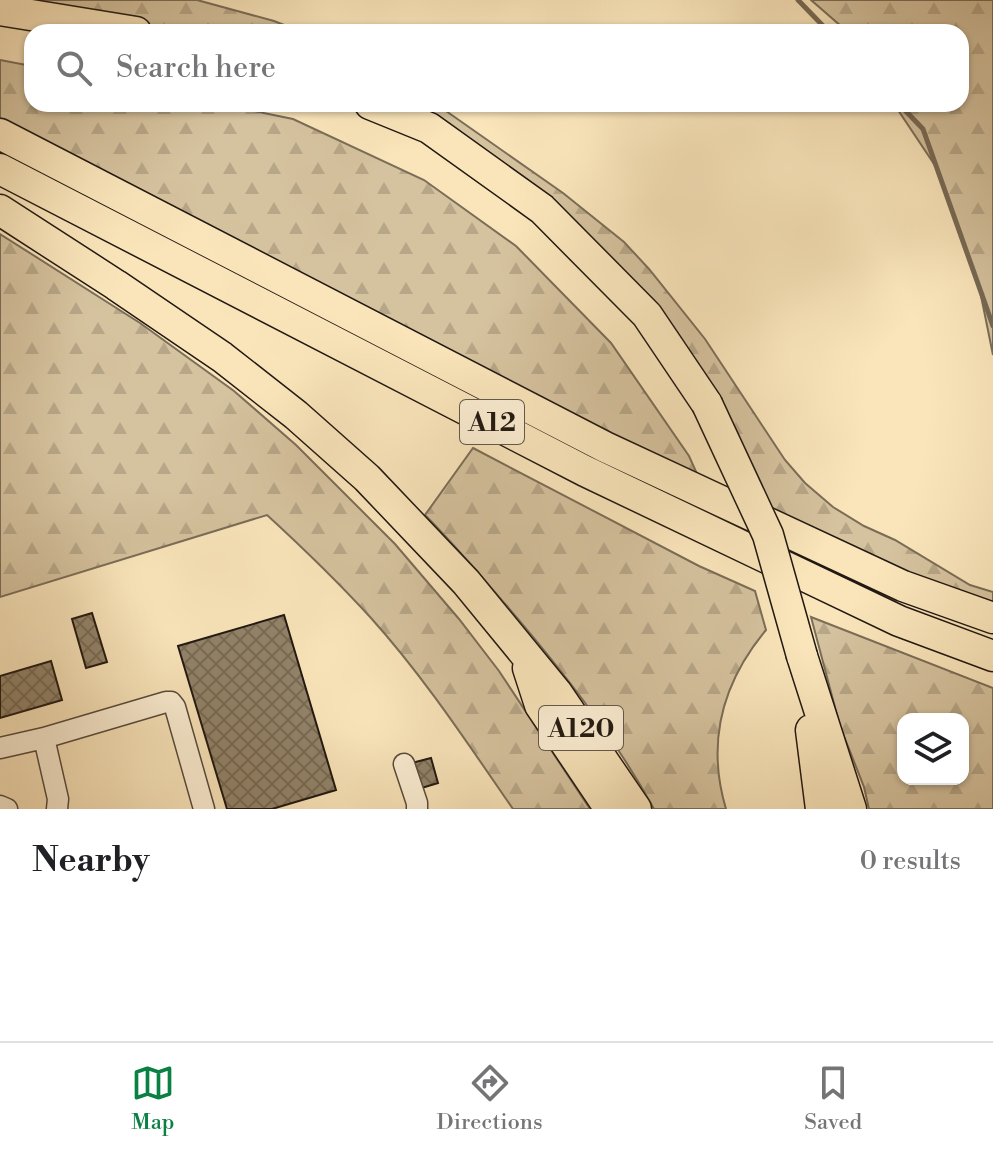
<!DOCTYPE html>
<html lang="en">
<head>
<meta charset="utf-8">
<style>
	:root { --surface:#fff; --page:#f6f6f6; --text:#202124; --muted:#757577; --line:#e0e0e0; --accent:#0b8043 }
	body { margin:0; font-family:"Libre Bodoni",serif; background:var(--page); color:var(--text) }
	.controls { position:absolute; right:24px; bottom:24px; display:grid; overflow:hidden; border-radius:16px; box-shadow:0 2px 6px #0004 }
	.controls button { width:72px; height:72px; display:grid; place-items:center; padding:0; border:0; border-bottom:2px solid var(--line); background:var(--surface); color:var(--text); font:40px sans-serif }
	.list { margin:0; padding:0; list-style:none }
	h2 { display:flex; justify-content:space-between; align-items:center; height:104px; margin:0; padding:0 32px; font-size:34px }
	h2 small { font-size:26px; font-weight:400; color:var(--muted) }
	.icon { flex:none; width:44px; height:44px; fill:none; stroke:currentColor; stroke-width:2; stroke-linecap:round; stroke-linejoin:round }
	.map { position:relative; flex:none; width:993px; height:809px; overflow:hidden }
	.search { position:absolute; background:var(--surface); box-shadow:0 2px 6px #0004; left:24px; right:24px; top:24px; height:88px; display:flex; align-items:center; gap:20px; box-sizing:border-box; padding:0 28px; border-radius:24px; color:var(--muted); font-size:30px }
	.sheet { height:232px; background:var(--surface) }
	nav { display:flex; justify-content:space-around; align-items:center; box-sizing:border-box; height:112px; border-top:2px solid var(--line); background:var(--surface); font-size:22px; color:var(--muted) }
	nav a { display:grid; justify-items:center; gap:4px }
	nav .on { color:var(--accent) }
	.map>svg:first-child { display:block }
</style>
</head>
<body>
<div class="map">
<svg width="993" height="809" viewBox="0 0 993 809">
	<defs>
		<pattern id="forest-firs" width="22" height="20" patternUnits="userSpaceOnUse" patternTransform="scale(2)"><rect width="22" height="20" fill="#d5c29e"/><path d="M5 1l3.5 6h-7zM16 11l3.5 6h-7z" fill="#b7a687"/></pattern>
		<pattern id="building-cross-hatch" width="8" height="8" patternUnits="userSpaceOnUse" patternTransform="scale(2)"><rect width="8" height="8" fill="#928369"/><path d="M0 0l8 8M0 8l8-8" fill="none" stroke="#776a55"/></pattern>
	</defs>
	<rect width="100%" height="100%" fill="#fae5bb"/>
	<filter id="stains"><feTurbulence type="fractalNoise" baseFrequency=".0025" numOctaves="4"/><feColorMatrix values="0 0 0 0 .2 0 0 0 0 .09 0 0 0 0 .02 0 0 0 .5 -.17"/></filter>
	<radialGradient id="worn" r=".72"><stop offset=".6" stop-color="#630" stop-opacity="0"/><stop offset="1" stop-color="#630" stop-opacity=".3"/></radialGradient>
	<path fill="url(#forest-firs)" stroke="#7b6d58" stroke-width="2" fill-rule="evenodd" d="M 0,0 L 197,0 L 274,21 L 302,32 L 150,32 Z
		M 811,0 L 993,0 L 993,355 L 979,286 L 938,170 L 894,104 L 961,104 L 961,32 L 846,32 L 842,27 Z
		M 0,60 L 32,66 L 32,104 L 220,104 L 293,119 L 424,180 L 516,246 L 611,343 L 689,456 L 703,487 L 0,126 Z
		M 386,104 L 436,104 L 563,193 L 624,242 L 649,269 L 705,339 L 785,460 L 805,483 L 833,507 L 864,526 L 895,540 L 970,585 L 993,592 L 993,613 L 778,525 L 757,476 L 718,402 L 609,266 Z
		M 0,234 L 140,323 L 234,391 L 296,445 L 395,544 L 459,619 L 499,671 L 590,809 L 513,809 C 468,744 424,677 371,618 C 338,582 303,548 267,515 L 0,597 Z
		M 473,448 L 699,566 L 755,591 L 766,630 C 722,683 706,742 726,809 L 654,809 C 614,736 561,669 507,606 C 480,575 454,544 425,515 Z
		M 811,617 L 993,688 L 993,809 L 869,809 L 864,787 L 840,726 ZM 903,719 L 963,719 L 963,779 L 903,779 Z"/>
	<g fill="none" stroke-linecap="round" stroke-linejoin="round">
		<path stroke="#776954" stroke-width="5" d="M 798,0 L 829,32
			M 899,104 L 923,129 L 993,326"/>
	</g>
	<path fill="url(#building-cross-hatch)" stroke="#211811" stroke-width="2" d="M 92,613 L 107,662 L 86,668 L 72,619 Z
		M 284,615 L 336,790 L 272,809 L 227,809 L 178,646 Z
		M 51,661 L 62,700 L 0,718 L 0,676 Z
		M 431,758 L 438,783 L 415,790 L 408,764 Z"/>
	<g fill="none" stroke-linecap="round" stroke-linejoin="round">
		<defs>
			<path id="minor" d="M 44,738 L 166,702 L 171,702 L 175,707 L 204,809
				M 0,748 L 44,738 L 58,799 L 57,809
				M 404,764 L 417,803 L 417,809
				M 0,806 L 7,809"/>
			<path id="highway" d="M 0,10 L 136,32
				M 370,104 L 429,128 L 542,209 L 647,315 L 707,404
				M 0,134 L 605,447 L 903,586 L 993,618
				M 0,169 L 585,471 L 899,621 L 993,656
				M 0,210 L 116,285 L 222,357 L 296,415 L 367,478 L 466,582 L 557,693 L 636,809
				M 802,656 L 851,809
				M 528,668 L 540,705 L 610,809
				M 811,730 L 821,809"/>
		</defs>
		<use href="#minor" stroke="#574b3c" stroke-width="23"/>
		<use href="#highway" stroke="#211811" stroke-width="33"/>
		<use href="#minor" stroke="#fceed3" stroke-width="20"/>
		<use href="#highway" stroke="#fae5bb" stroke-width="30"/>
		<defs>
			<path id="highway-bridge" d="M 707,404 L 768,535 L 802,656"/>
		</defs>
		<use href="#highway-bridge" stroke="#211811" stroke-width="33" stroke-linecap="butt"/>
		<use href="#highway-bridge" stroke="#fae5bb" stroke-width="30"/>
	</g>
	<g text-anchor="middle" stroke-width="6" stroke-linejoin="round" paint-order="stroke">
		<g fill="#fceed3" stroke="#63584b" stroke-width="2">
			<rect x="460" y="400" width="64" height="44" rx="6"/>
			<rect x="539" y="706" width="84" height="44" rx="6"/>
		</g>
		<g font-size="26" font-weight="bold" fill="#211811">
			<text x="492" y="431">A12</text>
			<text x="581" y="737">A120</text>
		</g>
	</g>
	<rect width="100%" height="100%" filter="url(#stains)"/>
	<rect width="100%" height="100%" fill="url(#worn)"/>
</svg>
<div class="controls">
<button><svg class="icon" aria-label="layers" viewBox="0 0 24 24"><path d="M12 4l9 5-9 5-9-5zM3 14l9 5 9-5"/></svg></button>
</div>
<div class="search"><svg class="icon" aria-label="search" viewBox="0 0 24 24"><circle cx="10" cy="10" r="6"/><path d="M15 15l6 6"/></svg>Search here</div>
</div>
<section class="sheet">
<h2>Nearby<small>0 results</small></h2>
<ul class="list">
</ul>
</section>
<nav>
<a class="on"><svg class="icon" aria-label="map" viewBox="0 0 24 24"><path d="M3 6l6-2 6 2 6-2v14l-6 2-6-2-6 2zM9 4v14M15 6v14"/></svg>Map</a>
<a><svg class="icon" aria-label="directions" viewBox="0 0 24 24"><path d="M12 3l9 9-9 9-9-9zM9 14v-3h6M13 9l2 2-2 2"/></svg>Directions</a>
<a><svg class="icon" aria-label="saved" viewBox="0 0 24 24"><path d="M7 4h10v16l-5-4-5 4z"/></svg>Saved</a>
</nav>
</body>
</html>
